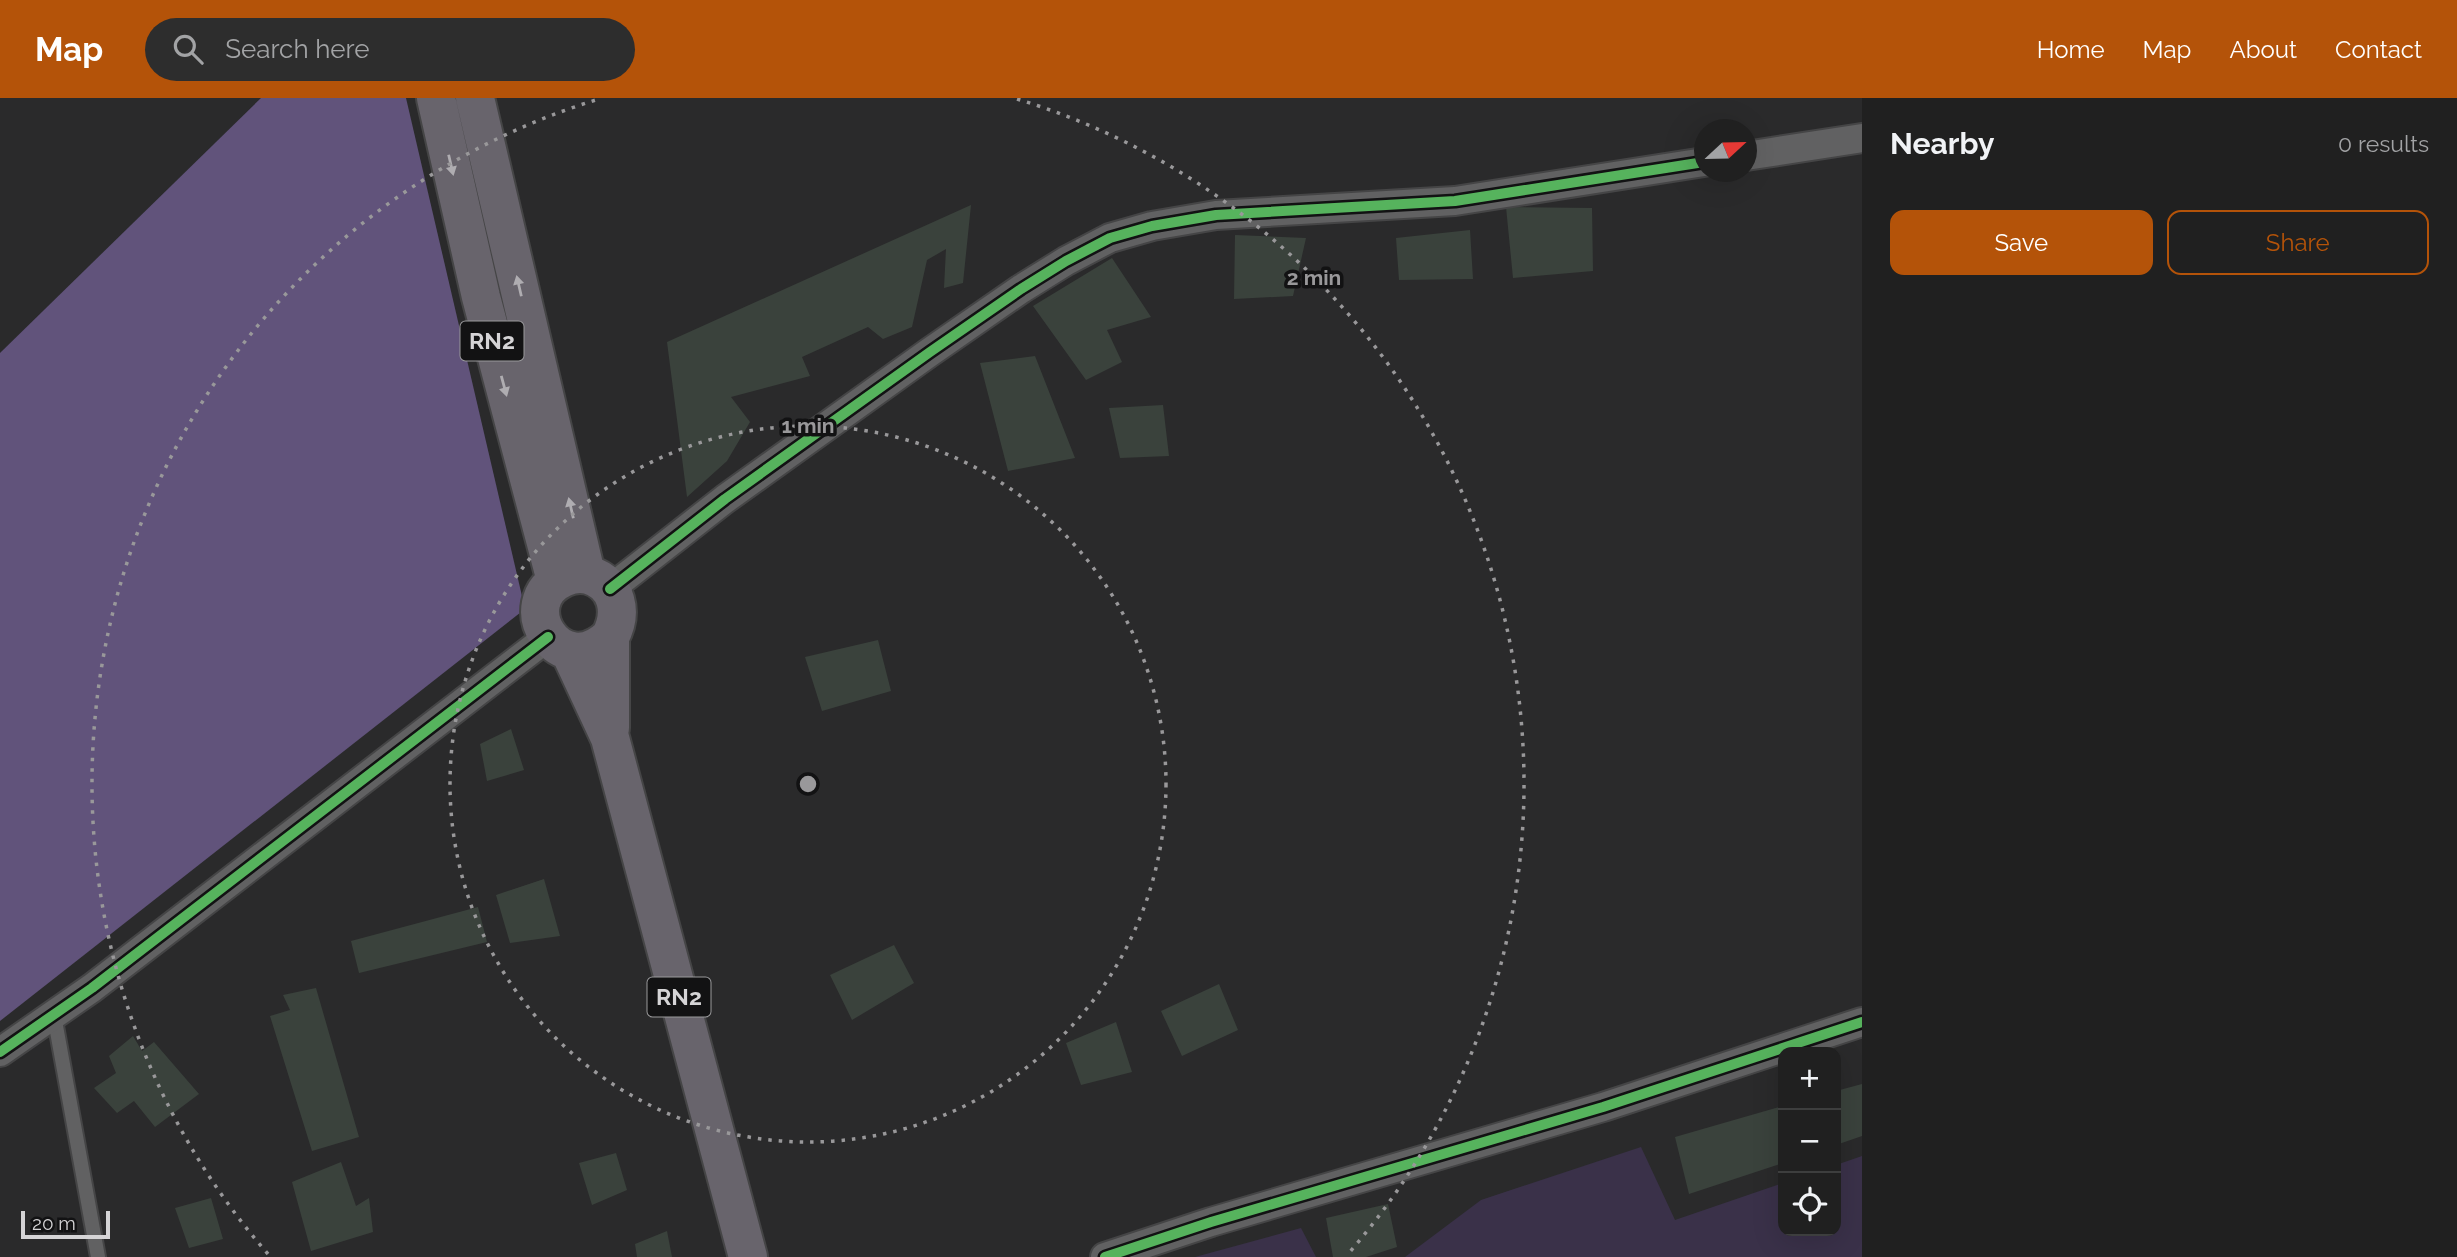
<!DOCTYPE html>
<html lang="en">
<head>
<meta charset="utf-8">
<style>
	:root { --surface:#202020; --page:#2d2d2d; --text:#f1f3f6; --muted:#a2a3a5; --line:#3d3e3e; --accent:#b45309 }
	body { margin:0; font-family:Raleway,sans-serif; background:var(--page); color:var(--text) }
	.controls { position:absolute; right:21px; bottom:21px; display:grid; overflow:hidden; border-radius:14px; box-shadow:0 7px 28px #0002 }
	.controls button { width:63px; height:63px; display:grid; place-items:center; padding:0; border:0; border-bottom:2px solid var(--line); background:var(--surface); color:var(--text); font:35px sans-serif }
	.compass { position:absolute; left:1694px; top:21px; width:63px; height:63px; border-radius:50%; background:var(--surface); box-shadow:0 7px 28px #0002; rotate:68deg }
	.scale { position:absolute; left:21px; bottom:18px; width:89px; box-sizing:border-box; padding-left:7px; border:4px solid #d5d4d6; border-top:0; font-size:19px; line-height:24px; white-space:nowrap; color:#d5d4d6; -webkit-text-stroke:5px #121213; paint-order:stroke }
	.list { margin:0; padding:0; list-style:none }
	h2 { display:flex; justify-content:space-between; align-items:center; height:91px; margin:0; padding:0 28px; font-size:30px }
	h2 small { font-size:23px; font-weight:400; color:var(--muted) }
	.actions { display:flex; gap:14px; padding:21px 28px }
	.actions a { flex:1; padding:16px 0; border:2px solid var(--accent); border-radius:14px; text-align:center; font-size:24px; color:var(--accent) }
	.actions .main { background:var(--accent); color:#fff }
	.icon { flex:none; width:38px; height:38px; fill:none; stroke:currentColor; stroke-width:2; stroke-linecap:round; stroke-linejoin:round }
	.map { position:relative; flex:none; width:1862px; height:1159px; overflow:hidden }
	header { display:flex; align-items:center; gap:42px; box-sizing:border-box; height:98px; padding:0 35px; background:var(--accent); color:#fff }
	header strong { font-size:33px }
	nav { display:flex; gap:38px; margin-inline-start:auto; font-size:24px }
	.search { width:490px; height:63px; background:var(--page); display:flex; align-items:center; gap:18px; box-sizing:border-box; padding:0 24px; border-radius:38px; color:var(--muted); font-size:26px }
	main { display:flex }
	aside { flex:1; background:var(--surface) }
	.map>svg:first-child { display:block }
</style>
</head>
<body>
<header>
<strong>Map</strong>
<div class="search"><svg class="icon" aria-label="search" viewBox="0 0 24 24"><circle cx="10" cy="10" r="6"/><path d="M15 15l6 6"/></svg>Search here</div>
<nav><a>Home</a><a>Map</a><a>About</a><a>Contact</a></nav>
</header>
<main>
<div class="map">
<svg width="1862" height="1159" viewBox="0 0 1862 1159">
	<rect width="100%" height="100%" fill="#2a2a2b"/>
	<path fill="#3a3149" d="M 1641,1049 L 1675,1122 L 1783,1085 L 1783,1133 L 1836,1133 L 1836,1067 L 1862,1058 L 1862,1159 L 1405,1159 L 1481,1102 Z
		M 1301,1130 L 1316,1159 L 1195,1159 Z"/>
	<path fill="#61537b" d="M 261,0 L 406,0 L 525,511 L 0,923 L 0,255 Z"/>
	<path fill="#3a423c" d="M 971,107 L 963,185 L 944,190 L 946,151 L 927,162 L 912,229 L 883,241 L 868,229 L 802,259 L 810,278 L 731,299 L 750,324 L 727,363 L 687,399 L 667,244 Z
		M 1506,109 L 1592,110 L 1593,173 L 1513,180 Z
		M 1470,132 L 1473,181 L 1399,182 L 1396,140 Z
		M 1235,137 L 1306,140 L 1293,198 L 1234,201 Z
		M 1112,160 L 1151,219 L 1107,232 L 1122,264 L 1086,282 L 1033,208 Z
		M 1035,258 L 1075,360 L 1008,373 L 980,265 Z
		M 1163,307 L 1169,358 L 1120,360 L 1109,310 Z
		M 878,542 L 891,593 L 822,613 L 805,559 Z
		M 511,631 L 524,672 L 487,683 L 480,646 Z
		M 544,781 L 560,838 L 510,845 L 496,797 Z
		M 478,809 L 487,844 L 359,875 L 351,843 Z
		M 894,847 L 914,885 L 852,922 L 830,877 Z
		M 1219,886 L 1238,932 L 1182,958 L 1161,913 Z
		M 316,890 L 359,1039 L 312,1053 L 270,918 L 290,912 L 283,897 Z
		M 1116,924 L 1132,974 L 1081,987 L 1066,945 Z
		M 133,938 L 142,953 L 154,944 L 199,996 L 155,1029 L 134,1003 L 117,1015 L 94,990 L 116,975 L 109,958 Z
		M 1862,986 L 1862,1038 L 1836,1047 L 1836,993 Z
		M 1783,1008 L 1783,1065 L 1689,1096 L 1675,1039 Z
		M 616,1055 L 627,1092 L 592,1107 L 579,1065 Z
		M 341,1064 L 356,1108 L 369,1100 L 373,1134 L 311,1153 L 292,1084 Z
		M 211,1100 L 223,1141 L 189,1150 L 175,1110 Z
		M 1388,1106 L 1397,1149 L 1366,1159 L 1333,1159 L 1326,1120 Z
		M 667,1133 L 672,1159 L 637,1159 L 635,1146 Z"/>
	<g fill="none" stroke-linecap="round" stroke-linejoin="round">
		<defs>
			<path id="service" d="M 54,917 L 98,1159"/>
			<path id="minor" d="M 1746,58 L 1862,40
				M 610,491 L 725,401 L 930,254 L 1021,191 L 1066,163 L 1110,140 L 1152,128 L 1216,117 L 1455,103 L 1704,64
				M 0,954 L 92,890 L 548,539
				M 1105,1159 L 1211,1124 L 1603,1009 L 1862,924"/>
			<path id="trunk" d="M 436,0 L 481,199 L 556,483
				M 475,0 L 586,476
				M 570,554 L 610,640 L 748,1159
				M 610,630 L 610,539 C 623,515 618,486 589,477 C 581,475 571,476 563,480 C 510,504 559,587 610,539"/>
		</defs>
		<use href="#service" stroke="#454546" stroke-width="18"/>
		<use href="#minor" stroke="#454546" stroke-width="32"/>
		<use href="#trunk" stroke="#454546" stroke-width="42"/>
		<use href="#service" stroke="#616162" stroke-width="14"/>
		<use href="#minor" stroke="#616162" stroke-width="28"/>
		<use href="#trunk" stroke="#68646c" stroke-width="38"/>
		<defs>
			<path id="cycleway" d="M 610,491 L 725,401 L 930,254 L 1021,191 L 1066,163 L 1110,140 L 1152,128 L 1216,117 L 1455,103 L 1704,64
				M 0,954 L 92,890 L 548,539
				M 1105,1159 L 1211,1124 L 1603,1009 L 1862,924"/>
		</defs>
		<use href="#cycleway" stroke="#121213" stroke-width="15"/>
		<use href="#cycleway" stroke="#56b35d" stroke-width="10"/>
	</g>
	<defs><path id="oneway-solid" d="M-6-.8H1V-3.2L6.5 0L1 3.2V.8H-6Z" transform="scale(1.75)"/></defs>
	<g fill="#afadb1">
		<use href="#oneway-solid" transform="translate(451 67) rotate(77)"/>
		<use href="#oneway-solid" transform="translate(519 188) rotate(-103)"/>
		<use href="#oneway-solid" transform="translate(504 288) rotate(75)"/>
		<use href="#oneway-solid" transform="translate(571 410) rotate(-103)"/>
	</g>
	<g fill="none" stroke="#99989a" stroke-width="3.5" stroke-dasharray="3.5 7">
		<circle cx="808" cy="686" r="358"/>
		<path d="M268 1156A716 716 0 0 1 599 1M1017 1A716 716 0 0 1 1348 1156"/>
	</g>
	<g text-anchor="middle" stroke-width="7" stroke-linejoin="round" paint-order="stroke">
		<g fill="#121213" stroke="#9a9a9c" stroke-width="2">
			<rect x="460.5" y="223.5" width="63" height="39" rx="5"/>
			<rect x="647.5" y="879.5" width="63" height="39" rx="5"/>
		</g>
		<g font-size="23" font-weight="bold" fill="#d5d4d6">
			<text x="492" y="251">RN2</text>
			<text x="679" y="907">RN2</text>
		</g>
	</g>
	<circle cx="808" cy="686" r="10" fill="#99989a" stroke="#121213" stroke-width="3.5"/>
	<g font-size="21" text-anchor="middle" font-weight="bold" fill="#99989a" stroke="#121213" stroke-width="7" stroke-linejoin="round" paint-order="stroke">
		<text x="1314" y="187">2 min</text>
		<text x="808" y="335">1 min</text>
	</g>
</svg>
<div class="controls">
<button>+</button>
<button>−</button>
<button><svg class="icon" aria-label="locate" viewBox="0 0 24 24"><circle cx="12" cy="12" r="6"/><path d="M12 2v4M12 18v4M2 12h4M18 12h4"/></svg></button>
</div>
<svg class="compass" viewBox="-18 -18 36 36"><path d="M0-13l5 13h-10z" fill="#e53935"/><path d="M0 13l5-13h-10z" fill="#a2a3a5"/></svg>
<div class="scale">20 m</div>
</div>
<aside>
<h2>Nearby<small>0 results</small></h2>
<ul class="list">
</ul>
<div class="actions"><a class="main">Save</a><a>Share</a></div>
</aside>
</main>
</body>
</html>
